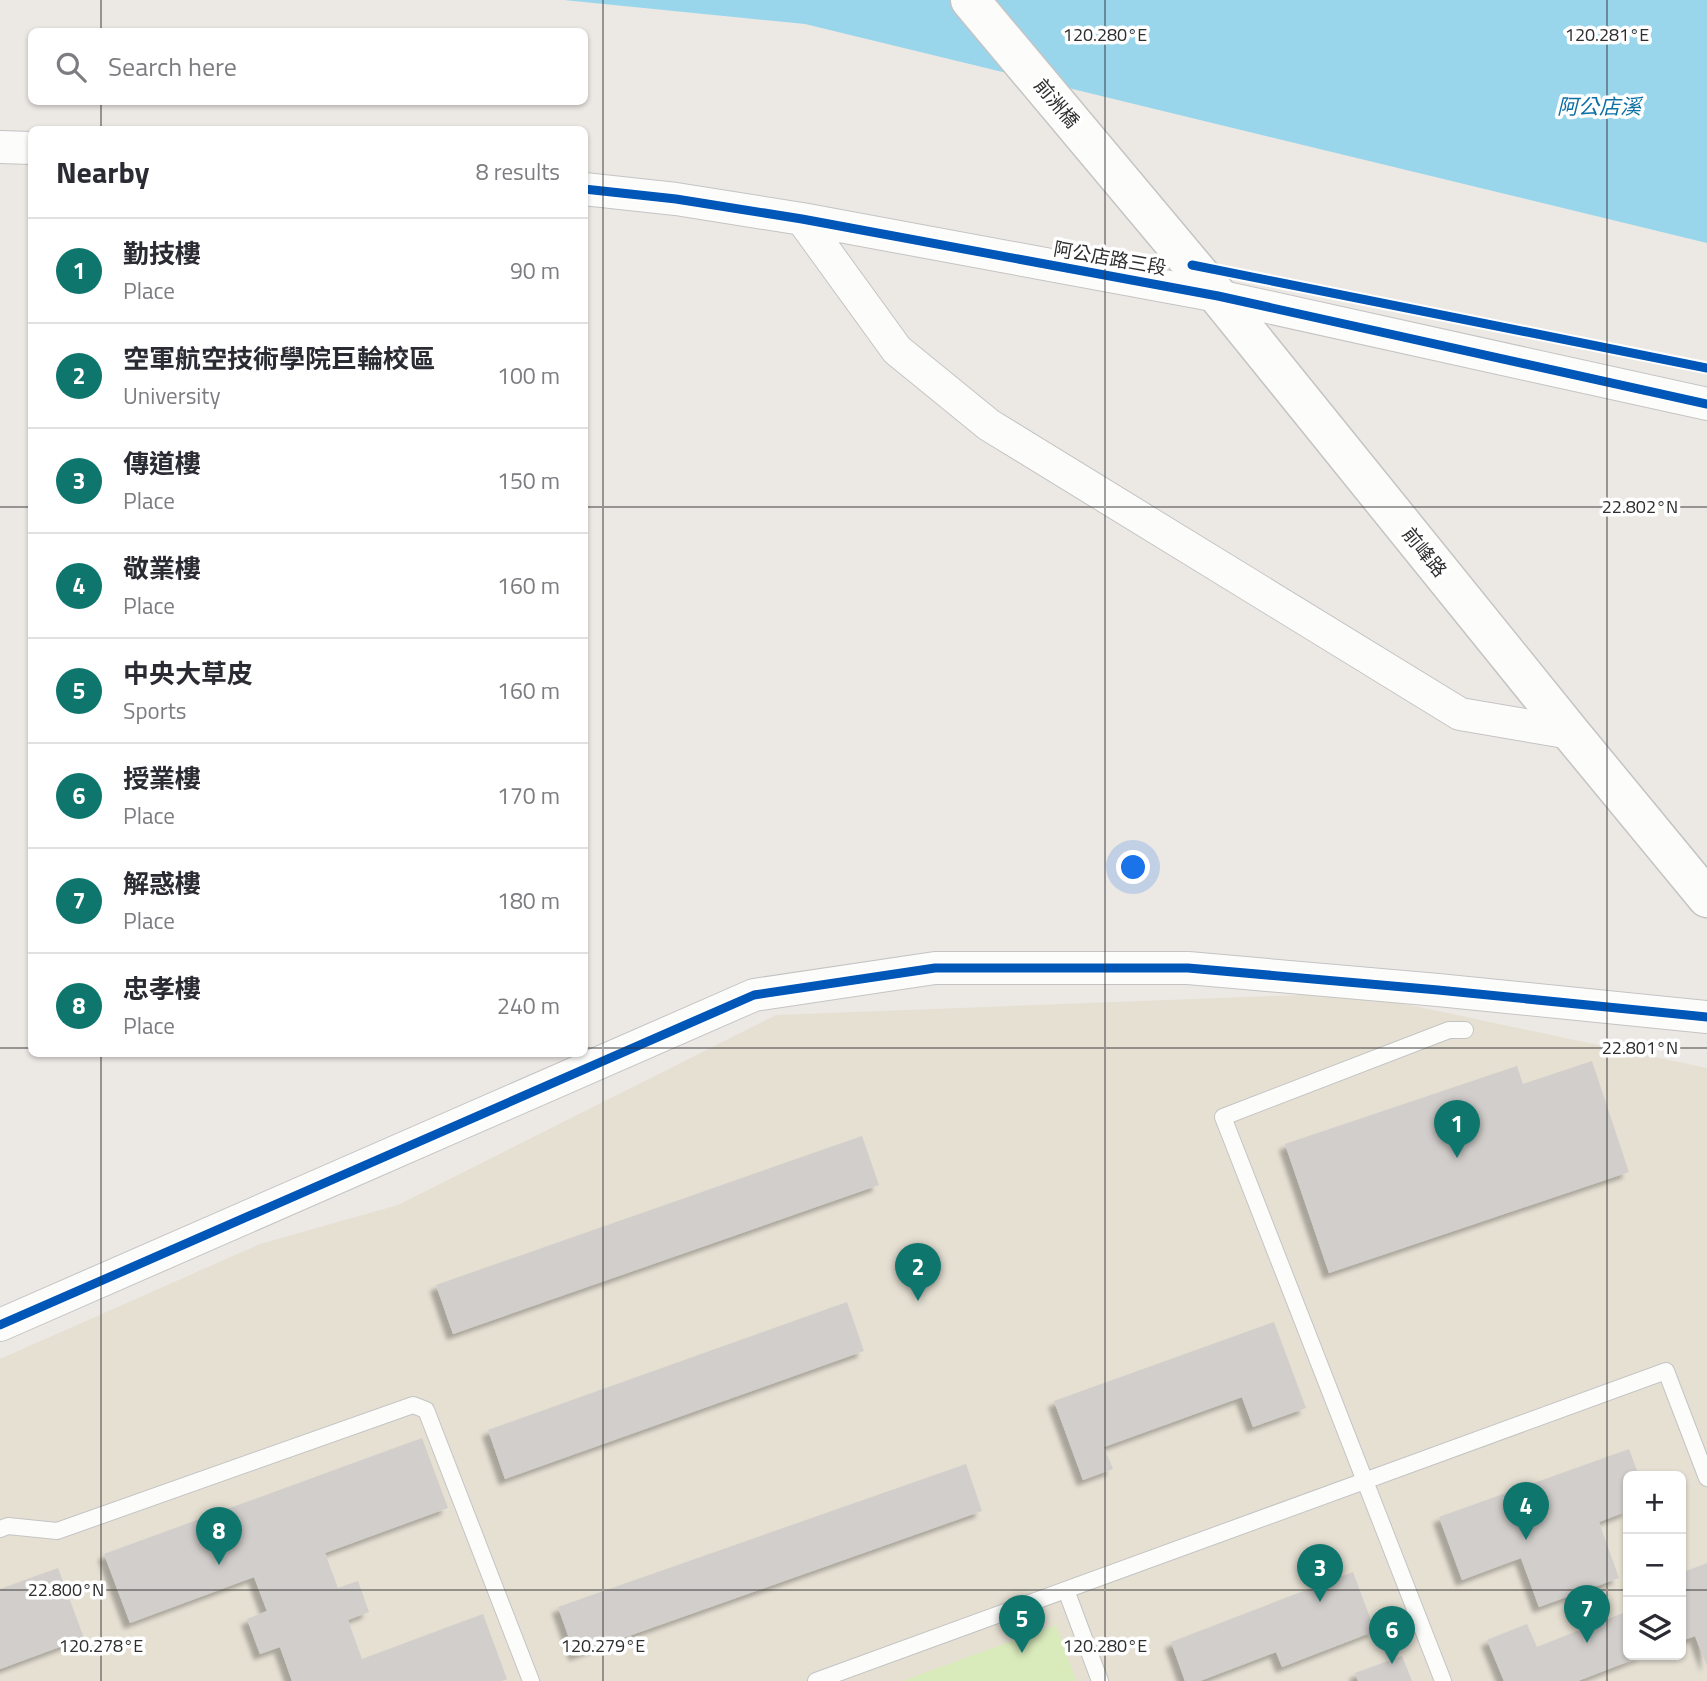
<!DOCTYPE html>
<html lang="en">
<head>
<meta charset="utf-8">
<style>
	:root { --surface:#fff; --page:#f2f2f3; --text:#2b2b33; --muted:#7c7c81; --line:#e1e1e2; --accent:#0f766e }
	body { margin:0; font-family:"Titillium Web","Noto Sans TC",sans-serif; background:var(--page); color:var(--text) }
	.controls { position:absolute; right:21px; bottom:21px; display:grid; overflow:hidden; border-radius:10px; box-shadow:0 2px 5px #0004 }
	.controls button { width:63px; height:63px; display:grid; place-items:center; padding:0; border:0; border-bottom:2px solid var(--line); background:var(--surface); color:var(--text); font:35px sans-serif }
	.you { position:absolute; left:1134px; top:868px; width:24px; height:24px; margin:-18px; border:5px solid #fff; border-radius:50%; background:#1a73e8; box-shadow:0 0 0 10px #1a73e833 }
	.badge { display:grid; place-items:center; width:46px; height:46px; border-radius:50%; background:var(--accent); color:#fff; font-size:23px; font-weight:700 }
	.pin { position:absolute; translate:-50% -58px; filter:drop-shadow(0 2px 4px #0008) }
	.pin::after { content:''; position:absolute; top:37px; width:24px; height:21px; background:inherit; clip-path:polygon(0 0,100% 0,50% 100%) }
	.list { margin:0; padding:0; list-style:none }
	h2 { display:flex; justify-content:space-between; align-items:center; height:91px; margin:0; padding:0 28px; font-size:30px }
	h2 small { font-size:23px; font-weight:400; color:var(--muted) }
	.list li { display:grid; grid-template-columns:46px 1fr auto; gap:21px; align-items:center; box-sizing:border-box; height:105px; padding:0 28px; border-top:2px solid var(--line) }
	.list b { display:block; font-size:26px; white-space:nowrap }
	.list p { margin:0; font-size:23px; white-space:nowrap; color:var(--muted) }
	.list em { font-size:23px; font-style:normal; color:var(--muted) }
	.icon { flex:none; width:38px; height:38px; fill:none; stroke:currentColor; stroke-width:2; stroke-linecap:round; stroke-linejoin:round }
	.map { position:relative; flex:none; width:1707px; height:1681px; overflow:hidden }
	.search { position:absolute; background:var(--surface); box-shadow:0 2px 5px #0004; left:28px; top:28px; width:560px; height:77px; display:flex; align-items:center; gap:18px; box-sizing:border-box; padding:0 24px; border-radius:10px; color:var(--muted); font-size:26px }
	.panel { position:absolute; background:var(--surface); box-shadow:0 2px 5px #0004; left:28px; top:126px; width:560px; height:931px; border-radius:10px }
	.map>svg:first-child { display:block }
</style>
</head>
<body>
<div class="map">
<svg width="1707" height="1681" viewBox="0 0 1707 1681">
	<defs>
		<filter id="shadow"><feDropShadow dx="-6" dy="6" stdDeviation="2" flood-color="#0004"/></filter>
	</defs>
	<rect width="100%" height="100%" fill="#ece8e4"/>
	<path fill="#e6e0d3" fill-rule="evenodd" d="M 1353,993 L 1707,1068 L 1707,1681 L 0,1681 L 0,1359 L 260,1244 L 398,1205 L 776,1015 ZM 1628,1476 L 1681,1476 L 1681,1655 L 1628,1655 Z"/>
	<path fill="#d9eabb" d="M 1056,1625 L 1076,1681 L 902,1681 Z"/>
	<path fill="#99d6ec" d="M 564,0 L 1707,0 L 1707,243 L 805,24 Z"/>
	<path fill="#d1cecb" filter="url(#shadow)" d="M 1592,1061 L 1629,1172 L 1329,1273 L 1285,1144 L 1517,1066 L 1523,1084 Z
		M 862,1136 L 879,1185 L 453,1334 L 436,1285 Z
		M 847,1302 L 864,1351 L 505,1479 L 488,1430 Z
		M 1274,1322 L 1306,1408 L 1253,1427 L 1242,1397 L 1104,1447 L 1113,1469 L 1083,1480 L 1054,1401 Z
		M 422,1438 L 448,1508 L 325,1553 L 338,1588 L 358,1581 L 369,1612 L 348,1620 L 362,1659 L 483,1614 L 507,1679 L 502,1681 L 292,1681 L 280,1647 L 260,1654 L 247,1619 L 267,1611 L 254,1577 L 130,1623 L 104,1554 Z
		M 1629,1449 L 1639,1476 L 1628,1476 L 1628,1511 L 1599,1522 L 1619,1578 L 1539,1607 L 1521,1558 L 1462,1580 L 1439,1517 Z
		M 966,1464 L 982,1511 L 575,1655 L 558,1607 Z
		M 1707,1563 L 1707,1666 L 1695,1636 L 1681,1641 L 1681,1573 Z
		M 58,1568 L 84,1638 L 0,1669 L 0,1589 Z
		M 1353,1572 L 1375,1631 L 1282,1667 L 1276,1652 L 1200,1681 L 1185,1681 L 1171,1642 Z
		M 1628,1611 L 1628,1655 L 1645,1655 L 1578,1681 L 1504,1681 L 1487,1640 L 1527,1624 L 1537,1647 Z
		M 1402,1656 L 1412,1681 L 1358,1681 L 1355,1673 Z"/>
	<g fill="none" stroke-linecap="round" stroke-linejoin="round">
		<defs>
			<path id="service" d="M 0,1529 L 8,1526 L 57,1531 L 413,1405 L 426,1410 L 531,1681
				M 1066,1590 L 1100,1681
				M 816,1681 L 1666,1371 L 1707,1478
				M 1443,1681 L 1223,1117 L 1449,1030 L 1465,1030"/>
			<path id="minor" d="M 0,147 L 32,148
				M 584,189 L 676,199 L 802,219 L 1218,296 L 1707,404
				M 802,219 L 897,350 L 989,425 L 1460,714 L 1571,733
				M 0,1325 L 754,995 L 935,968 L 1188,968 L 1438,990 L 1707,1017"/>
			<path id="secondary" d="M 970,0 L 1218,296 L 1571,733 L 1707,898"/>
		</defs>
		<use href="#service" stroke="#c5c4c5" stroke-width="18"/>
		<use href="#minor" stroke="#c5c4c5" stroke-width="34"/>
		<use href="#secondary" stroke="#c5c4c5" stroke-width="41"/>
		<use href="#service" stroke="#fcfcfb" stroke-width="16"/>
		<use href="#minor" stroke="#fcfcfb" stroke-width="32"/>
		<use href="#secondary" stroke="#fcfcfb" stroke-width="38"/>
		<defs>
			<path id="cycleway" d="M 584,189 L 676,199 L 802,219 L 1218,296 L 1707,404
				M 1192,265 L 1707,368
				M 0,1325 L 754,995 L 935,968 L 1188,968 L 1438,990 L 1707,1017"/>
		</defs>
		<use href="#cycleway" stroke="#fff" stroke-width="13"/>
		<use href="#cycleway" stroke="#0057b8" stroke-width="9"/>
	</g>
	<path fill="none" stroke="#2e2e2e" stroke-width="2" stroke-opacity="0.45" d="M 101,0 L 101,32M 603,0 L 603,1681M 1105,0 L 1105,1681M 1607,0 L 1607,1681M 101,102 L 101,130M 0,507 L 32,507M 584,507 L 1707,507M 0,1048 L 32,1048M 584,1048 L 1707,1048M 101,1054 L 101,1681M 0,1590 L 1628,1590M 1681,1590 L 1707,1590"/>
	<g text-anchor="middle" stroke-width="7" stroke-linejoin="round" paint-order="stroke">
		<g font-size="19" fill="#2e2e2e" stroke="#fff">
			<text transform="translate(1057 103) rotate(50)" y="7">前洲橋</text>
			<text transform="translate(1110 258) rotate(10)" y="7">阿公店路三段</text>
			<text transform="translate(1425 552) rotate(51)" y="7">前峰路</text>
		</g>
		<g font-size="21" font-style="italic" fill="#0d6fa3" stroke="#fff">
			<text x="1599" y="114">阿公店溪</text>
		</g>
	</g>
	<g font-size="18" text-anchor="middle" fill="#2e2e2e" stroke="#fff" stroke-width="7" stroke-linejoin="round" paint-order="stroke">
		<text x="1105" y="41">120.280°E</text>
		<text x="1607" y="41">120.281°E</text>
		<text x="1640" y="513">22.802°N</text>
		<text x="1640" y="1054">22.801°N</text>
		<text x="66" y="1596">22.800°N</text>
		<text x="101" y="1652">120.278°E</text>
		<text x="603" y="1652">120.279°E</text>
		<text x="1105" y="1652">120.280°E</text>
	</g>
</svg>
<div class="controls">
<button>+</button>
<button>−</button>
<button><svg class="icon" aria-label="layers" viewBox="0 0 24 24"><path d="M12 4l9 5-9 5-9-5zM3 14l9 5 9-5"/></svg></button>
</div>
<div class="you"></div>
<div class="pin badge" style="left:1457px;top:1158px">1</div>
<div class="pin badge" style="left:918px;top:1301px">2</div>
<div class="pin badge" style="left:1320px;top:1602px">3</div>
<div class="pin badge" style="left:1526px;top:1540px">4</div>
<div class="pin badge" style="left:1022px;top:1653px">5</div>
<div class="pin badge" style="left:1392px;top:1664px">6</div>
<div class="pin badge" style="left:1587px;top:1643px">7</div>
<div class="pin badge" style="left:219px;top:1565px">8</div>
<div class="search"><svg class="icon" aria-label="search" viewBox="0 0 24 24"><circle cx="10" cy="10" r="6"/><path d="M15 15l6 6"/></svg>Search here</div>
<section class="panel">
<h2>Nearby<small>8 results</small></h2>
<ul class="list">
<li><span class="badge">1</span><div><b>勤技樓</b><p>Place</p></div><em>90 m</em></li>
<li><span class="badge">2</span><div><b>空軍航空技術學院巨輪校區</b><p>University</p></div><em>100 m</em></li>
<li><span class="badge">3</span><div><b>傳道樓</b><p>Place</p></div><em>150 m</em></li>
<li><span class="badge">4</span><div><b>敬業樓</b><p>Place</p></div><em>160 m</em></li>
<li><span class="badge">5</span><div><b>中央大草皮</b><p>Sports</p></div><em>160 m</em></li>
<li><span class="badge">6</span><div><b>授業樓</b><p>Place</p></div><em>170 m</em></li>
<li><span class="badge">7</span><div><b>解惑樓</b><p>Place</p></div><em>180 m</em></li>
<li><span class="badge">8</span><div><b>忠孝樓</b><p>Place</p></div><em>240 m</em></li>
</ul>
</section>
</div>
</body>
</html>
